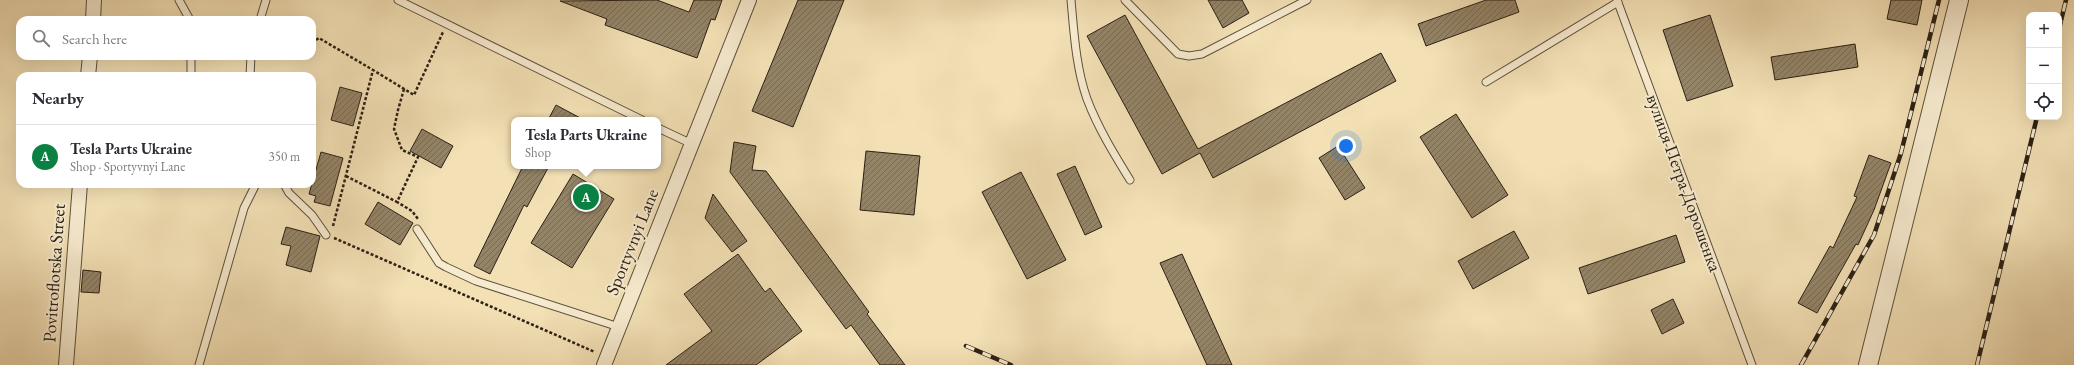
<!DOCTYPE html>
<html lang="en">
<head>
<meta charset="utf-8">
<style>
	:root { --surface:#fff; --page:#f2f2f3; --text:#2b2b33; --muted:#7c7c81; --line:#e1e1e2; --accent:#0b8043 }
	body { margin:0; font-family:"EB Garamond",serif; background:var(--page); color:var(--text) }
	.controls { position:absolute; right:12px; top:12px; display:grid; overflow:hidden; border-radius:8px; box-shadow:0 4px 16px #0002 }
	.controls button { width:36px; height:36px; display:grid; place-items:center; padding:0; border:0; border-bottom:1px solid var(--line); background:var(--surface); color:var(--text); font:20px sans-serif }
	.you { position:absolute; left:1346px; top:146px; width:14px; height:14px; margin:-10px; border:3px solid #fff; border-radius:50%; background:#1a73e8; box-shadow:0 0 0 6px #1a73e833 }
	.badge { display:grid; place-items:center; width:26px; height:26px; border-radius:50%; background:var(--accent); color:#fff; font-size:13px; font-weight:700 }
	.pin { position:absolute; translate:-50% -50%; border:2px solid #fff; box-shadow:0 1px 4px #0006 }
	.popup { position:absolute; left:511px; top:117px; width:150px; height:52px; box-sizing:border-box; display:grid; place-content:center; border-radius:8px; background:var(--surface); filter:drop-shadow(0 1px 3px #0005); font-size:13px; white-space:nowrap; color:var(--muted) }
	.popup b { font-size:15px; color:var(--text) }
	.popup::after { content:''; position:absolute; left:50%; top:100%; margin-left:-8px; border:8px solid transparent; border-top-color:var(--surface) }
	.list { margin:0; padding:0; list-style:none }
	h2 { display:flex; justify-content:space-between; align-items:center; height:52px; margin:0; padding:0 16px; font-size:17px }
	h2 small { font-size:13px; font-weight:400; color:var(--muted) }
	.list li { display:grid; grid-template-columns:26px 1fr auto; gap:12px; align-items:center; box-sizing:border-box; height:64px; padding:0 16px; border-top:1px solid var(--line) }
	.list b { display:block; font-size:15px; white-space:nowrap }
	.list p { margin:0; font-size:13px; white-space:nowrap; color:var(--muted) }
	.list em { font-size:13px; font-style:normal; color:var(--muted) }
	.icon { flex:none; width:22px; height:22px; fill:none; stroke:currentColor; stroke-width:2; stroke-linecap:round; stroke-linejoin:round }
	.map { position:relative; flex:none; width:2074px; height:365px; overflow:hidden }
	.search { position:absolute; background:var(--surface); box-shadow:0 4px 16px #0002; left:16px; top:16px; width:300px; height:44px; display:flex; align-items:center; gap:10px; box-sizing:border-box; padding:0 14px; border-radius:12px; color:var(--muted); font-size:15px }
	.panel { position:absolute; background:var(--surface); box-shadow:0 4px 16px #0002; left:16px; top:72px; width:300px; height:116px; border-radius:12px }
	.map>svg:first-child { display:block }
</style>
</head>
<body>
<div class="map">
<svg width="2074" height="365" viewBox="0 0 2074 365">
	<defs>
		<pattern id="building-hatch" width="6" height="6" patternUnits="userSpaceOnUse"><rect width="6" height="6" fill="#938468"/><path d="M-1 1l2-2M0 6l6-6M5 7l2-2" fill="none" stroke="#786c54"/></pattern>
	</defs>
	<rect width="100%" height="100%" fill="#f3e0b5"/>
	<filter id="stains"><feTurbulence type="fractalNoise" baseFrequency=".005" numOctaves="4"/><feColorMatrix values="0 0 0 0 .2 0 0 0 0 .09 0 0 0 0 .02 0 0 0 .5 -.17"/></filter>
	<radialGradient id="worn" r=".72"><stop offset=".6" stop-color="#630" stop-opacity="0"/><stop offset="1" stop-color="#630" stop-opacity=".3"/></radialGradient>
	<path fill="url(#building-hatch)" stroke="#2a2014" d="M 657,0 L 689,12 L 694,0 L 722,0 L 715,20 L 711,19 L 697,58 L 605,25 L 607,19 L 560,1 Z
		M 798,0 L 844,0 L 793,127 L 752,111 Z
		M 1208,0 L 1242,0 L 1249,13 L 1223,28 Z
		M 1486,0 L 1515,0 L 1519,12 L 1426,46 L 1418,24 Z
		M 1891,0 L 1922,0 L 1917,25 L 1887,19 Z
		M 1125,15 L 1198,149 L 1381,53 L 1396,81 L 1213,178 L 1200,153 L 1162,174 L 1087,36 Z
		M 1710,15 L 1733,86 L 1687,101 L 1663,30 Z
		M 1855,44 L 1858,67 L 1775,80 L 1771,57 Z
		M 340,87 L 362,93 L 353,126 L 331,120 Z
		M 556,105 L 584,120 L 548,120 Z
		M 1456,114 L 1508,195 L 1472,218 L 1420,137 Z
		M 422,129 L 453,146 L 441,168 L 410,151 Z
		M 734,142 L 756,146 L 752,170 L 766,171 L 869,312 L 867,314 L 905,365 L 880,365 L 851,325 L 846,329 L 730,172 Z
		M 1338,146 L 1365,188 L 1345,200 L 1319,158 Z
		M 866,151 L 920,156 L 914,215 L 860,210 Z
		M 321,152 L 343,158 L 330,206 L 314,202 L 316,196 L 309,194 Z
		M 1869,155 L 1891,163 L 1874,210 L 1858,245 L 1856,244 L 1817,313 L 1798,303 L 1830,246 L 1833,248 L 1857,197 L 1854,196 Z
		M 523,166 L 549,166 L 527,207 L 524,205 L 490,274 L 474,266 Z
		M 1075,166 L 1102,227 L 1085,235 L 1057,174 Z
		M 1021,172 L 1066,260 L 1027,279 L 982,192 Z
		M 573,174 L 614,199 L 572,268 L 531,243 Z
		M 713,194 L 747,241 L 732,252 L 705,218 Z
		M 378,202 L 413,223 L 400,245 L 365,224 Z
		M 286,227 L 320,236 L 311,272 L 286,265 L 291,246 L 281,244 Z
		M 1514,231 L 1529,258 L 1473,289 L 1458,261 Z
		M 1676,235 L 1685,262 L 1588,294 L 1579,268 Z
		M 738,254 L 765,292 L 770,288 L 802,331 L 756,365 L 666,365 L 712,331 L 684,294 Z
		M 1182,254 L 1232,365 L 1207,365 L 1160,263 Z
		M 83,270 L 101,272 L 99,293 L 81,292 Z
		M 1673,299 L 1684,323 L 1662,334 L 1651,310 Z"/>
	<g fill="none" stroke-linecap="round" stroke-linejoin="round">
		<defs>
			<path id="service" d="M 179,0 L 190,20
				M 398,0 L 642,120
				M 1071,0 C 1074,33 1076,68 1087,99 C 1098,128 1114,154 1130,180
				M 1125,0 L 1178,54 L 1189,56 L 1202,54 L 1307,0
				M 1617,0 L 1752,365
				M 260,20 L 266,0
				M 191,56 L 191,76
				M 250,76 L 251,56
				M 1486,82 L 1618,2
				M 658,128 L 692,144
				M 284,184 L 289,193 L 312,215 L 326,235
				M 417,229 L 439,263 L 446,267 L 476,281 L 619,327
				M 199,365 L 244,208 L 256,184"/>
			<path id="minor" d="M 93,20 L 94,0
				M 88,76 L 90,56
				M 66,365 L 80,184
				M 604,365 L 749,0"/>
			<path id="tertiary" d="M 1868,365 L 1959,0"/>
		</defs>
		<use href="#service" stroke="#5c503c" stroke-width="9"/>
		<use href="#minor" stroke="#5c503c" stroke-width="16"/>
		<use href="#tertiary" stroke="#5c503c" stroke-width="20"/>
		<path stroke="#2a2014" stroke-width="2.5" stroke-dasharray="3 2" stroke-linecap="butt" d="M 312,43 L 319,38 L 373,70
			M 404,89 L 398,110 L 394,129 L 402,150 L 418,157 L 397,202 L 412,211 L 418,219
			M 346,176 L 397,202
			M 333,226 L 373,70 L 414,95 L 443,32
			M 334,238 L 595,352"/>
		<use href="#service" stroke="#f7ebcf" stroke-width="7"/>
		<use href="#minor" stroke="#f7ebcf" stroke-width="14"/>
		<use href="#tertiary" stroke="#f7ebcf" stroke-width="18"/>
		<defs>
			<path id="rail" d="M 2059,29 L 2066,0
				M 966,346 L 1011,365
				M 1801,365 L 1874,235 L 1901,153 L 1939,0
				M 1977,365 L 2037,117"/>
		</defs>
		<use href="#rail" stroke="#2a2014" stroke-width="4.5"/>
		<use href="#rail" stroke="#f7ebcf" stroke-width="3" stroke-dasharray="9" stroke-linecap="butt"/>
	</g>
	<g text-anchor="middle" stroke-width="4" stroke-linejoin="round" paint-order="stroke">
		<g font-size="18" fill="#2a2014" stroke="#f7ebcf">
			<text transform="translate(1684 183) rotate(70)" y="6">вулиця Петра Дорошенка</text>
			<text transform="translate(632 242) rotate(-68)" y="6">Sportyvnyi Lane</text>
			<text transform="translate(54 273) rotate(-86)" y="6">Povitroflotska Street</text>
		</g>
	</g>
	<rect width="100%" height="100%" filter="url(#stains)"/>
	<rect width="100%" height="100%" fill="url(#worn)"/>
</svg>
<div class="controls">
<button>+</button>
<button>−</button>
<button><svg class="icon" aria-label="locate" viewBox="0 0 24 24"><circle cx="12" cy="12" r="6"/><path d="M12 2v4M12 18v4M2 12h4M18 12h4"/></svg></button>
</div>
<div class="you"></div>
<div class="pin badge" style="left:586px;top:197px">A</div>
<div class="popup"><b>Tesla Parts Ukraine</b>Shop</div>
<div class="search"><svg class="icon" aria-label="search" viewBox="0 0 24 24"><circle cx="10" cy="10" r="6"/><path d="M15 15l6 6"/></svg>Search here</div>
<section class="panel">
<h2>Nearby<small></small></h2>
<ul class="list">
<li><span class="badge">A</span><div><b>Tesla Parts Ukraine</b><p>Shop · Sportyvnyi Lane</p></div><em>350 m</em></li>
</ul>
</section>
</div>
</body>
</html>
